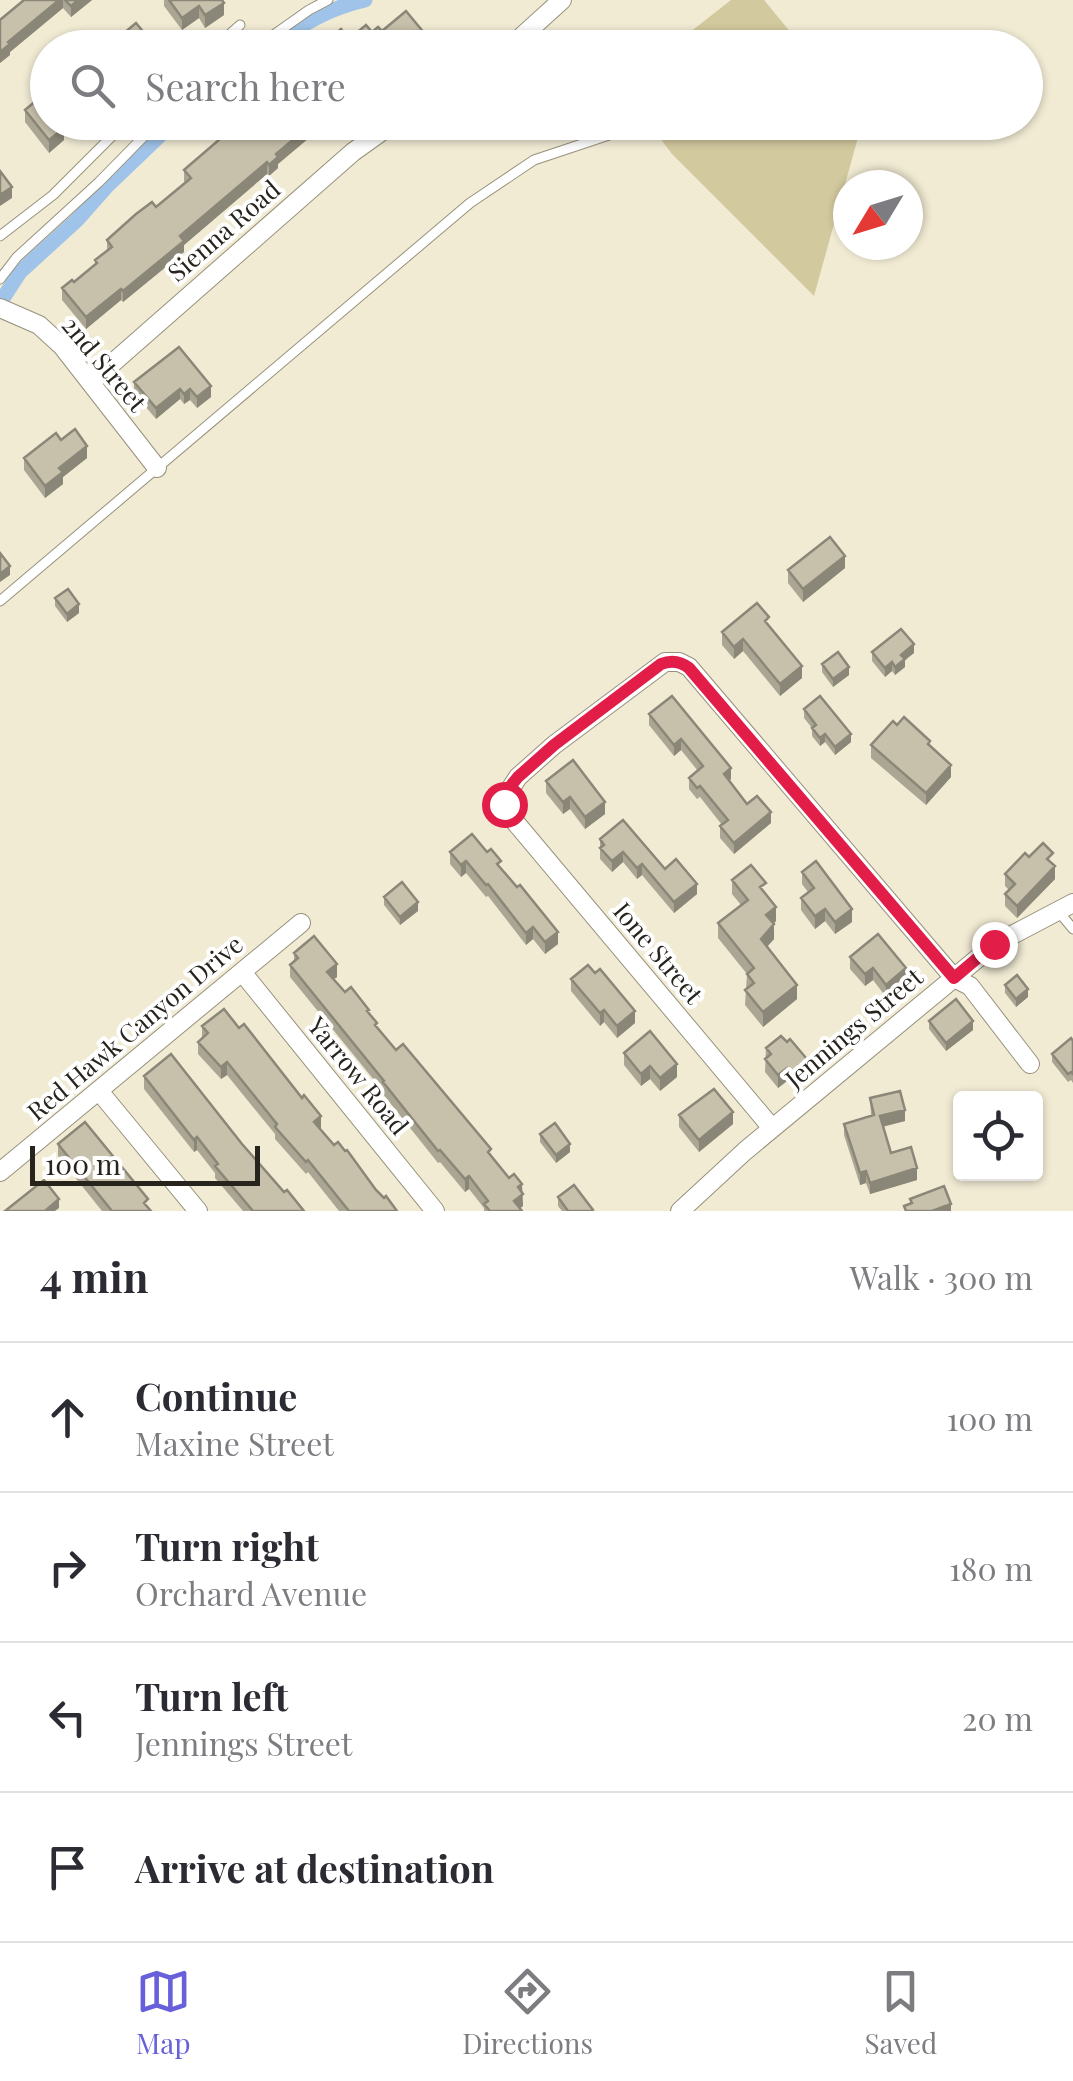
<!DOCTYPE html>
<html lang="en">
<head>
<meta charset="utf-8">
<style>
	:root { --surface:#fff; --page:#f2f2f3; --text:#2b2b33; --muted:#7c7c81; --line:#e1e1e2; --accent:#6760da }
	body { margin:0; font-family:"Playfair Display",serif; background:var(--page); color:var(--text) }
	.controls { position:absolute; right:30px; bottom:30px; display:grid; overflow:hidden; border-radius:10px; box-shadow:0 2px 8px #0004 }
	.controls button { width:90px; height:90px; display:grid; place-items:center; padding:0; border:0; border-bottom:2px solid var(--line); background:var(--surface); color:var(--text); font:50px sans-serif }
	.compass { position:absolute; left:833px; top:170px; width:90px; height:90px; border-radius:50%; background:var(--surface); box-shadow:0 2px 8px #0004; rotate:232deg }
	.scale { position:absolute; left:30px; bottom:25px; width:230px; box-sizing:border-box; padding-left:10px; border:5px solid #26241c; border-top:0; font-size:28px; line-height:35px; white-space:nowrap; color:#26241c; -webkit-text-stroke:8px #fff; paint-order:stroke }
	.stop { position:absolute; width:30px; height:30px; margin:-22px; border:8px solid #e11d48; border-radius:50%; background:#fff }
	.stop.end { background:#e11d48; border-color:#fff; box-shadow:0 2px 10px #0008 }
	.list { margin:0; padding:0; list-style:none }
	h2 { display:flex; justify-content:space-between; align-items:center; height:130px; margin:0; padding:0 40px; font-size:42px }
	h2 small { font-size:32px; font-weight:400; color:var(--muted) }
	.list li { display:grid; grid-template-columns:65px 1fr auto; gap:30px; align-items:center; box-sizing:border-box; height:150px; padding:0 40px; border-top:2px solid var(--line) }
	.list b { display:block; font-size:38px; white-space:nowrap }
	.list p { margin:0; font-size:32px; white-space:nowrap; color:var(--muted) }
	.list em { font-size:32px; font-style:normal; color:var(--muted) }
	.icon { flex:none; width:55px; height:55px; fill:none; stroke:currentColor; stroke-width:2; stroke-linecap:round; stroke-linejoin:round }
	.map { position:relative; flex:none; width:1073px; height:1211px; overflow:hidden }
	.search { position:absolute; background:var(--surface); box-shadow:0 2px 8px #0004; left:30px; right:30px; top:30px; height:110px; display:flex; align-items:center; gap:25px; box-sizing:border-box; padding:0 35px; border-radius:55px; color:var(--muted); font-size:38px }
	.sheet { height:730px; background:var(--surface) }
	nav { display:flex; justify-content:space-around; align-items:center; box-sizing:border-box; height:140px; border-top:2px solid var(--line); background:var(--surface); font-size:28px; color:var(--muted) }
	nav a { display:grid; justify-items:center; gap:5px }
	nav .on { color:var(--accent) }
	.map>svg:first-child { display:block }
</style>
</head>
<body>
<div class="map">
<svg width="1073" height="1211" viewBox="0 0 1073 1211">
	<rect width="100%" height="100%" fill="#f1ebd4"/>
	<path fill="#d3c99f" d="M 731,0 L 764,0 L 792,34 L 784,44 L 779,47 L 671,47 Z
		M 823,123 L 829,127 L 836,123 L 862,123 L 814,296 L 672,154 L 662,141 L 665,131 L 681,123 Z"/>
	<g fill="none" stroke-linecap="round" stroke-linejoin="round">
		<path stroke="#a0c4e9" stroke-width="15" d="M 270,48 C 300,25 329,8 365,0
			M 0,303 L 20,272 L 77,220 L 108,185 L 174,122"/>
		<defs>
			<path id="service" d="M 214,48 L 240,25
				M 255,48 L 309,10 L 328,0
				M 796,48 L 812,39
				M 0,236 L 53,195 L 126,122
				M 0,279 L 17,257 L 99,182 L 158,122
				M 0,601 L 470,203 L 534,160 L 648,122
				M 1059,912 L 1073,929"/>
			<path id="minor" d="M 509,48 L 562,0
				M 0,308 L 39,325 L 62,346 L 157,468
				M 91,382 L 353,152 L 395,122
				M 242,972 L 435,1211
				M 99,1091 L 198,1211
				M 772,1128 L 505,810 L 507,794 L 518,777 L 554,745 L 665,662 L 679,662 L 689,667 L 954,978 L 970,986 L 1030,1064
				M 0,1172 L 301,923
				M 680,1211 L 745,1151 L 995,944 L 1073,903"/>
		</defs>
		<use href="#service" stroke="#97917c" stroke-width="11"/>
		<use href="#minor" stroke="#97917c" stroke-width="20"/>
		<use href="#service" stroke="#fff" stroke-width="9"/>
		<use href="#minor" stroke="#fff" stroke-width="18"/>
	</g>
	<path fill="#aba693" d="M 24,0 L 92,0 L 71,17 L 63,8 L 10,52 L 10,55 L 0,63 Z
		M 164,0 L 223,0 L 224,15 L 205,28 L 199,18 L 182,30 L 164,6 Z
		M 25,110 L 48,122 L 74,122 L 64,130 L 64,140 L 49,153 L 25,122 Z
		M 226,122 L 333,122 L 319,135 L 316,132 L 278,164 L 278,168 L 269,176 L 267,174 L 184,245 L 184,252 L 123,302 L 121,300 L 86,329 L 62,300 L 62,288 L 74,282 L 95,264 L 95,260 L 107,251 L 107,240 L 156,207 L 185,183 L 184,181 L 184,170 L 221,138 L 221,127 Z
		M 179,347 L 211,397 L 197,408 L 190,400 L 184,404 L 180,399 L 156,419 L 134,393 L 134,382 Z
		M 61,440 L 87,458 L 63,477 L 63,484 L 45,498 L 24,470 L 24,458 Z
		M 845,568 L 803,602 L 788,583 L 788,570 Z
		M 55,598 L 79,613 L 67,622 L 55,606 Z
		M 769,625 L 802,678 L 780,696 L 743,651 L 734,659 L 722,645 L 722,632 Z
		M 872,652 L 914,653 L 905,660 L 905,667 L 895,675 L 892,671 L 885,677 L 872,661 Z
		M 822,664 L 849,675 L 833,687 L 822,672 Z
		M 804,709 L 851,742 L 835,755 L 825,742 L 820,746 L 812,736 L 812,728 L 804,718 Z
		M 649,714 L 731,779 L 729,781 L 747,804 L 771,823 L 734,854 L 720,838 L 720,826 L 722,825 L 700,797 L 697,799 L 689,789 L 689,778 L 698,771 L 681,750 L 674,756 L 649,725 Z
		M 897,725 L 930,746 L 951,777 L 926,805 L 871,758 L 871,745 Z
		M 546,781 L 605,814 L 585,829 L 570,809 L 563,814 L 546,793 Z
		M 600,839 L 665,869 L 697,894 L 674,913 L 642,875 L 637,879 L 623,862 L 612,872 L 600,859 Z
		M 450,852 L 501,868 L 558,944 L 545,954 L 533,939 L 526,945 L 488,896 L 486,897 L 466,873 L 461,877 L 450,864 Z
		M 1029,857 L 1053,864 L 1055,879 L 1017,918 L 1005,906 L 1005,894 L 1009,890 L 1005,886 L 1005,874 Z
		M 802,872 L 852,922 L 835,934 L 825,921 L 815,929 L 801,910 L 801,898 L 808,892 L 802,884 Z
		M 732,880 L 766,894 L 776,921 L 773,924 L 774,939 L 767,947 L 797,999 L 763,1027 L 745,1005 L 747,974 L 718,938 L 718,923 L 741,905 L 732,894 Z
		M 384,897 L 418,911 L 400,925 L 384,905 Z
		M 294,953 L 337,977 L 334,979 L 345,992 L 369,1014 L 377,1028 L 396,1050 L 522,1192 L 523,1206 L 520,1208 L 522,1211 L 484,1211 L 484,1208 L 469,1189 L 465,1192 L 440,1162 L 438,1163 L 383,1094 L 383,1091 L 290,977 L 290,965 L 294,961 Z
		M 850,957 L 906,981 L 886,997 L 873,980 L 865,986 L 850,969 Z
		M 571,979 L 635,1023 L 617,1038 L 604,1022 L 600,1026 L 571,991 Z
		M 1005,985 L 1028,997 L 1016,1007 L 1005,993 Z
		M 929,1021 L 973,1030 L 946,1051 L 929,1029 Z
		M 202,1026 L 321,1128 L 320,1129 L 334,1145 L 397,1211 L 339,1211 L 308,1172 L 306,1174 L 275,1139 L 275,1134 L 227,1075 L 221,1079 L 198,1054 L 198,1042 L 202,1038 Z
		M 1073,1041 L 1073,1083 L 1071,1080 L 1068,1082 L 1052,1062 L 1052,1054 Z
		M 766,1048 L 812,1078 L 795,1091 L 787,1081 L 778,1088 L 765,1072 Z
		M 624,1053 L 677,1077 L 660,1091 L 650,1079 L 641,1086 L 624,1065 Z
		M 144,1076 L 242,1144 L 284,1192 L 304,1211 L 243,1211 L 215,1178 L 215,1173 L 197,1150 L 194,1152 L 144,1089 Z
		M 870,1098 L 905,1121 L 883,1127 L 891,1153 L 917,1180 L 870,1194 L 866,1183 L 860,1185 L 844,1135 L 844,1124 L 871,1115 Z
		M 679,1115 L 733,1124 L 699,1152 L 679,1127 Z
		M 540,1134 L 570,1152 L 556,1163 L 540,1142 Z
		M 58,1144 L 148,1207 L 151,1211 L 102,1211 L 58,1156 Z
		M 558,1197 L 593,1211 L 562,1211 L 558,1206 Z"/>
	<path fill="#8b8778" d="M 59,0 L 63,0 L 63,8 L 10,52 L 10,55 L 0,63 L 0,52 L 8,42 Z
		M 78,0 L 92,0 L 71,17 L 71,6 Z
		M 224,3 L 224,15 L 205,28 L 205,15 Z
		M 199,6 L 199,18 L 182,30 L 182,18 Z
		M 425,34 L 425,46 L 423,48 L 413,48 Z
		M 60,122 L 74,122 L 64,130 L 64,140 L 49,153 L 49,140 Z
		M 314,122 L 316,122 L 316,132 L 278,164 L 278,168 L 269,176 L 269,165 L 276,154 Z
		M 319,122 L 333,122 L 319,135 Z
		M 267,162 L 267,174 L 184,245 L 184,252 L 123,302 L 123,291 L 180,236 Z
		M 12,187 L 12,198 L 0,206 L 0,195 Z
		M 121,289 L 121,300 L 86,329 L 86,317 Z
		M 211,386 L 211,397 L 197,408 L 197,397 Z
		M 180,389 L 180,399 L 156,419 L 156,408 Z
		M 190,389 L 190,400 L 184,404 L 184,394 Z
		M 87,446 L 87,458 L 63,477 L 63,484 L 45,498 L 45,486 L 59,468 Z
		M 845,556 L 845,568 L 803,602 L 803,589 Z
		M 10,566 L 10,575 L 0,582 L 0,574 Z
		M 79,604 L 79,613 L 67,622 L 67,614 Z
		M 743,639 L 743,651 L 734,659 L 734,647 Z
		M 914,644 L 914,653 L 905,660 L 905,667 L 895,675 L 895,667 L 901,655 Z
		M 892,662 L 892,671 L 885,677 L 885,668 Z
		M 802,666 L 802,678 L 780,696 L 780,684 Z
		M 849,667 L 849,675 L 833,687 L 833,679 Z
		M 825,734 L 825,742 L 820,746 L 820,738 Z
		M 851,734 L 851,742 L 835,755 L 835,747 Z
		M 681,739 L 681,750 L 674,756 L 674,745 Z
		M 951,765 L 951,777 L 926,805 L 926,793 Z
		M 731,768 L 731,779 L 724,785 L 724,774 Z
		M 570,797 L 570,809 L 563,814 L 563,802 Z
		M 605,802 L 605,814 L 585,829 L 585,817 Z
		M 771,812 L 771,823 L 734,854 L 734,843 Z
		M 623,852 L 623,862 L 612,872 L 612,861 Z
		M 466,861 L 466,873 L 461,877 L 461,865 Z
		M 642,864 L 642,875 L 637,879 L 637,868 Z
		M 1055,866 L 1055,879 L 1017,918 L 1017,906 Z
		M 697,884 L 697,894 L 674,913 L 674,902 Z
		M 418,902 L 418,911 L 400,925 L 400,917 Z
		M 776,907 L 776,921 L 766,930 L 766,915 Z
		M 825,909 L 825,921 L 815,929 L 815,916 Z
		M 852,909 L 852,922 L 835,934 L 835,922 Z
		M 774,924 L 774,939 L 761,953 L 761,939 Z
		M 533,927 L 533,939 L 526,945 L 526,933 Z
		M 558,932 L 558,944 L 545,954 L 545,942 Z
		M 337,964 L 337,977 L 327,984 L 327,972 Z
		M 873,968 L 873,980 L 865,986 L 865,974 Z
		M 906,968 L 906,981 L 886,997 L 886,985 Z
		M 797,985 L 797,999 L 763,1027 L 763,1012 Z
		M 1028,989 L 1028,997 L 1016,1007 L 1016,999 Z
		M 604,1010 L 604,1022 L 600,1026 L 600,1013 Z
		M 635,1011 L 635,1023 L 617,1038 L 617,1026 Z
		M 973,1021 L 973,1030 L 946,1051 L 946,1043 Z
		M 227,1062 L 227,1075 L 221,1079 L 221,1067 Z
		M 677,1064 L 677,1077 L 660,1091 L 660,1078 Z
		M 812,1065 L 812,1078 L 795,1091 L 795,1079 Z
		M 650,1066 L 650,1079 L 641,1086 L 641,1074 Z
		M 787,1068 L 787,1081 L 778,1088 L 778,1075 Z
		M 905,1110 L 905,1121 L 880,1127 L 880,1116 Z
		M 733,1112 L 733,1124 L 699,1152 L 699,1140 Z
		M 321,1116 L 321,1128 L 314,1134 L 314,1122 Z
		M 1040,1124 L 1040,1132 L 1036,1136 L 1036,1128 Z
		M 197,1137 L 197,1150 L 194,1152 L 194,1140 Z
		M 570,1144 L 570,1152 L 556,1163 L 556,1155 Z
		M 917,1168 L 917,1180 L 870,1194 L 870,1183 Z
		M 866,1171 L 866,1183 L 860,1185 L 860,1173 Z
		M 469,1176 L 469,1189 L 465,1192 L 465,1179 Z
		M 522,1184 L 523,1206 L 517,1211 L 514,1201 L 518,1187 Z
		M 59,1199 L 59,1208 L 55,1211 L 45,1211 Z
		M 951,1204 L 951,1211 L 932,1211 Z"/>
	<path fill="#c7c1ab" stroke="#8b8778" stroke-width="2.5" d="M 24,0 L 59,0 L 8,42 L 10,44 L 0,52 L 0,20 Z
		M 65,0 L 78,0 L 71,6 Z
		M 169,0 L 222,0 L 224,3 L 205,15 L 199,6 L 182,18 Z
		M 406,11 L 425,34 L 413,48 L 320,46 L 341,29 L 349,39 L 366,25 L 372,32 L 378,27 L 382,31 Z
		M 136,23 L 155,46 L 153,48 L 106,48 Z
		M 44,94 L 48,98 L 48,122 L 60,122 L 64,128 L 49,140 L 25,110 Z
		M 226,122 L 314,122 L 276,154 L 278,157 L 269,165 L 267,162 L 180,236 L 184,241 L 123,291 L 121,289 L 86,317 L 62,288 L 72,280 L 74,282 L 97,263 L 95,260 L 112,247 L 107,240 L 136,214 L 152,202 L 156,207 L 191,178 L 184,170 L 227,133 L 221,127 Z
		M 0,171 L 12,187 L 0,195 Z
		M 179,347 L 211,386 L 197,397 L 190,389 L 184,394 L 180,389 L 156,408 L 134,382 Z
		M 75,429 L 87,446 L 59,468 L 63,472 L 45,486 L 24,458 L 56,433 L 61,440 Z
		M 830,537 L 845,556 L 803,589 L 788,570 Z
		M 0,553 L 10,566 L 0,574 Z
		M 68,589 L 79,604 L 67,614 L 55,598 Z
		M 757,603 L 769,617 L 765,621 L 802,666 L 780,684 L 743,639 L 734,647 L 722,632 Z
		M 901,629 L 914,644 L 901,655 L 905,659 L 895,667 L 892,662 L 885,668 L 872,652 Z
		M 838,652 L 849,667 L 833,679 L 822,664 Z
		M 672,696 L 731,768 L 724,774 L 747,804 L 757,796 L 771,812 L 734,843 L 720,826 L 728,820 L 700,786 L 697,788 L 689,778 L 703,766 L 681,739 L 674,745 L 649,714 Z
		M 820,696 L 851,734 L 835,747 L 825,734 L 820,738 L 812,728 L 816,725 L 804,709 Z
		M 904,717 L 930,741 L 928,744 L 951,765 L 926,793 L 871,745 L 893,721 L 897,725 Z
		M 573,760 L 605,802 L 585,817 L 570,797 L 563,802 L 546,781 Z
		M 623,820 L 665,869 L 676,859 L 697,884 L 674,902 L 642,864 L 637,868 L 623,852 L 612,861 L 600,848 L 604,845 L 600,839 Z
		M 472,834 L 487,852 L 491,849 L 501,861 L 497,864 L 517,887 L 520,885 L 558,932 L 545,942 L 533,927 L 526,933 L 488,884 L 486,885 L 466,861 L 461,865 L 450,852 Z
		M 1043,843 L 1053,853 L 1047,859 L 1055,866 L 1017,906 L 1005,894 L 1015,884 L 1005,874 L 1025,853 L 1029,857 Z
		M 816,861 L 852,909 L 835,922 L 825,909 L 815,916 L 801,898 L 814,888 L 802,872 Z
		M 751,865 L 766,883 L 760,887 L 776,907 L 766,915 L 774,924 L 761,939 L 797,985 L 763,1012 L 745,990 L 754,983 L 747,974 L 754,968 L 718,923 L 748,900 L 732,880 Z
		M 402,882 L 418,902 L 400,917 L 384,897 Z
		M 878,934 L 906,968 L 886,985 L 873,968 L 865,974 L 850,957 Z
		M 314,936 L 337,964 L 327,972 L 345,992 L 351,987 L 369,1010 L 367,1011 L 377,1023 L 375,1025 L 396,1050 L 403,1044 L 491,1149 L 488,1152 L 509,1178 L 514,1174 L 522,1184 L 518,1187 L 523,1194 L 514,1201 L 522,1211 L 490,1211 L 484,1204 L 488,1201 L 469,1176 L 465,1179 L 440,1150 L 438,1151 L 383,1082 L 384,1081 L 290,965 L 298,958 L 294,953 Z
		M 588,965 L 595,973 L 600,969 L 635,1011 L 617,1026 L 604,1010 L 600,1013 L 571,979 Z
		M 1017,975 L 1028,989 L 1016,999 L 1005,985 Z
		M 956,999 L 973,1021 L 946,1043 L 929,1021 Z
		M 224,1009 L 239,1028 L 244,1024 L 302,1098 L 304,1095 L 321,1116 L 314,1122 L 334,1145 L 338,1142 L 345,1151 L 347,1150 L 376,1190 L 384,1198 L 386,1196 L 397,1211 L 349,1211 L 308,1160 L 306,1162 L 275,1127 L 277,1124 L 227,1062 L 221,1067 L 198,1042 L 208,1033 L 202,1026 Z
		M 650,1031 L 677,1064 L 660,1078 L 650,1066 L 641,1074 L 624,1053 Z
		M 781,1036 L 787,1042 L 790,1039 L 812,1065 L 795,1079 L 787,1068 L 778,1075 L 765,1059 L 771,1054 L 766,1048 Z
		M 1071,1038 L 1073,1041 L 1073,1074 L 1071,1072 L 1068,1074 L 1052,1054 Z
		M 171,1054 L 242,1144 L 284,1192 L 287,1190 L 304,1211 L 253,1211 L 215,1166 L 218,1164 L 197,1137 L 194,1140 L 144,1076 Z
		M 714,1089 L 733,1112 L 699,1140 L 679,1115 Z
		M 900,1091 L 905,1110 L 880,1116 L 891,1153 L 911,1147 L 917,1168 L 870,1183 L 866,1171 L 860,1173 L 844,1124 L 874,1115 L 870,1098 Z
		M 85,1122 L 148,1199 L 144,1203 L 151,1211 L 112,1211 L 58,1144 Z
		M 555,1123 L 570,1144 L 556,1155 L 540,1134 Z
		M 44,1180 L 59,1199 L 45,1211 L 5,1211 Z
		M 574,1185 L 593,1210 L 592,1211 L 568,1211 L 558,1197 Z
		M 944,1186 L 951,1204 L 932,1211 L 906,1211 L 904,1206 L 912,1203 L 910,1199 Z"/>
	<g fill="none" stroke-linecap="round" stroke-linejoin="round">
		<path stroke="#e11d48" stroke-width="12" d="M 504,804 L 509,788 L 518,777 L 554,745 L 661,664 C 671,660 680,661 689,668 L 954,978 L 994,944"/>
	</g>
	<g text-anchor="middle" stroke-width="8" stroke-linejoin="round" paint-order="stroke">
		<g font-size="25" fill="#26241c" stroke="#fff">
			<text transform="translate(224 231) rotate(-41)" y="9">Sienna Road</text>
			<text transform="translate(104 364) rotate(50)" y="9">2nd Street</text>
			<text transform="translate(658 953) rotate(50)" y="9">Ione Street</text>
			<text transform="translate(135 1028) rotate(-40)" y="9">Red Hawk Canyon Drive</text>
			<text transform="translate(854 1028) rotate(-40)" y="9">Jennings Street</text>
			<text transform="translate(358 1076) rotate(51)" y="9">Yarrow Road</text>
		</g>
	</g>
</svg>
<div class="controls">
<button><svg class="icon" aria-label="locate" viewBox="0 0 24 24"><circle cx="12" cy="12" r="6"/><path d="M12 2v4M12 18v4M2 12h4M18 12h4"/></svg></button>
</div>
<svg class="compass" viewBox="-18 -18 36 36"><path d="M0-13l5 13h-10z" fill="#e53935"/><path d="M0 13l5-13h-10z" fill="#7c7c81"/></svg>
<div class="scale">100 m</div>
<div class="stop" style="left:504px;top:804px"></div>
<div class="stop end" style="left:994px;top:944px"></div>
<div class="search"><svg class="icon" aria-label="search" viewBox="0 0 24 24"><circle cx="10" cy="10" r="6"/><path d="M15 15l6 6"/></svg>Search here</div>
</div>
<section class="sheet">
<h2>4 min<small>Walk · 300 m</small></h2>
<ul class="list">
<li><svg class="icon" aria-label="ahead" viewBox="0 0 24 24"><path d="M12 20V5M6 11l6-6 6 6"/></svg><div><b>Continue</b><p>Maxine Street</p></div><em>100 m</em></li>
<li><svg class="icon" aria-label="right" viewBox="0 0 24 24"><path d="M7 20v-9h11M14 6l5 5-5 5"/></svg><div><b>Turn right</b><p>Orchard Avenue</p></div><em>180 m</em></li>
<li><svg class="icon" aria-label="left" viewBox="0 0 24 24"><path d="M17 20v-9H6M10 6l-5 5 5 5"/></svg><div><b>Turn left</b><p>Jennings Street</p></div><em>20 m</em></li>
<li><svg class="icon" aria-label="arrive" viewBox="0 0 24 24"><path d="M6 21V4h12l-3 4 3 4H6"/></svg><div><b>Arrive at destination</b></div></li>
</ul>
</section>
<nav>
<a class="on"><svg class="icon" aria-label="map" viewBox="0 0 24 24"><path d="M3 6l6-2 6 2 6-2v14l-6 2-6-2-6 2zM9 4v14M15 6v14"/></svg>Map</a>
<a><svg class="icon" aria-label="directions" viewBox="0 0 24 24"><path d="M12 3l9 9-9 9-9-9zM9 14v-3h6M13 9l2 2-2 2"/></svg>Directions</a>
<a><svg class="icon" aria-label="saved" viewBox="0 0 24 24"><path d="M7 4h10v16l-5-4-5 4z"/></svg>Saved</a>
</nav>
</body>
</html>
